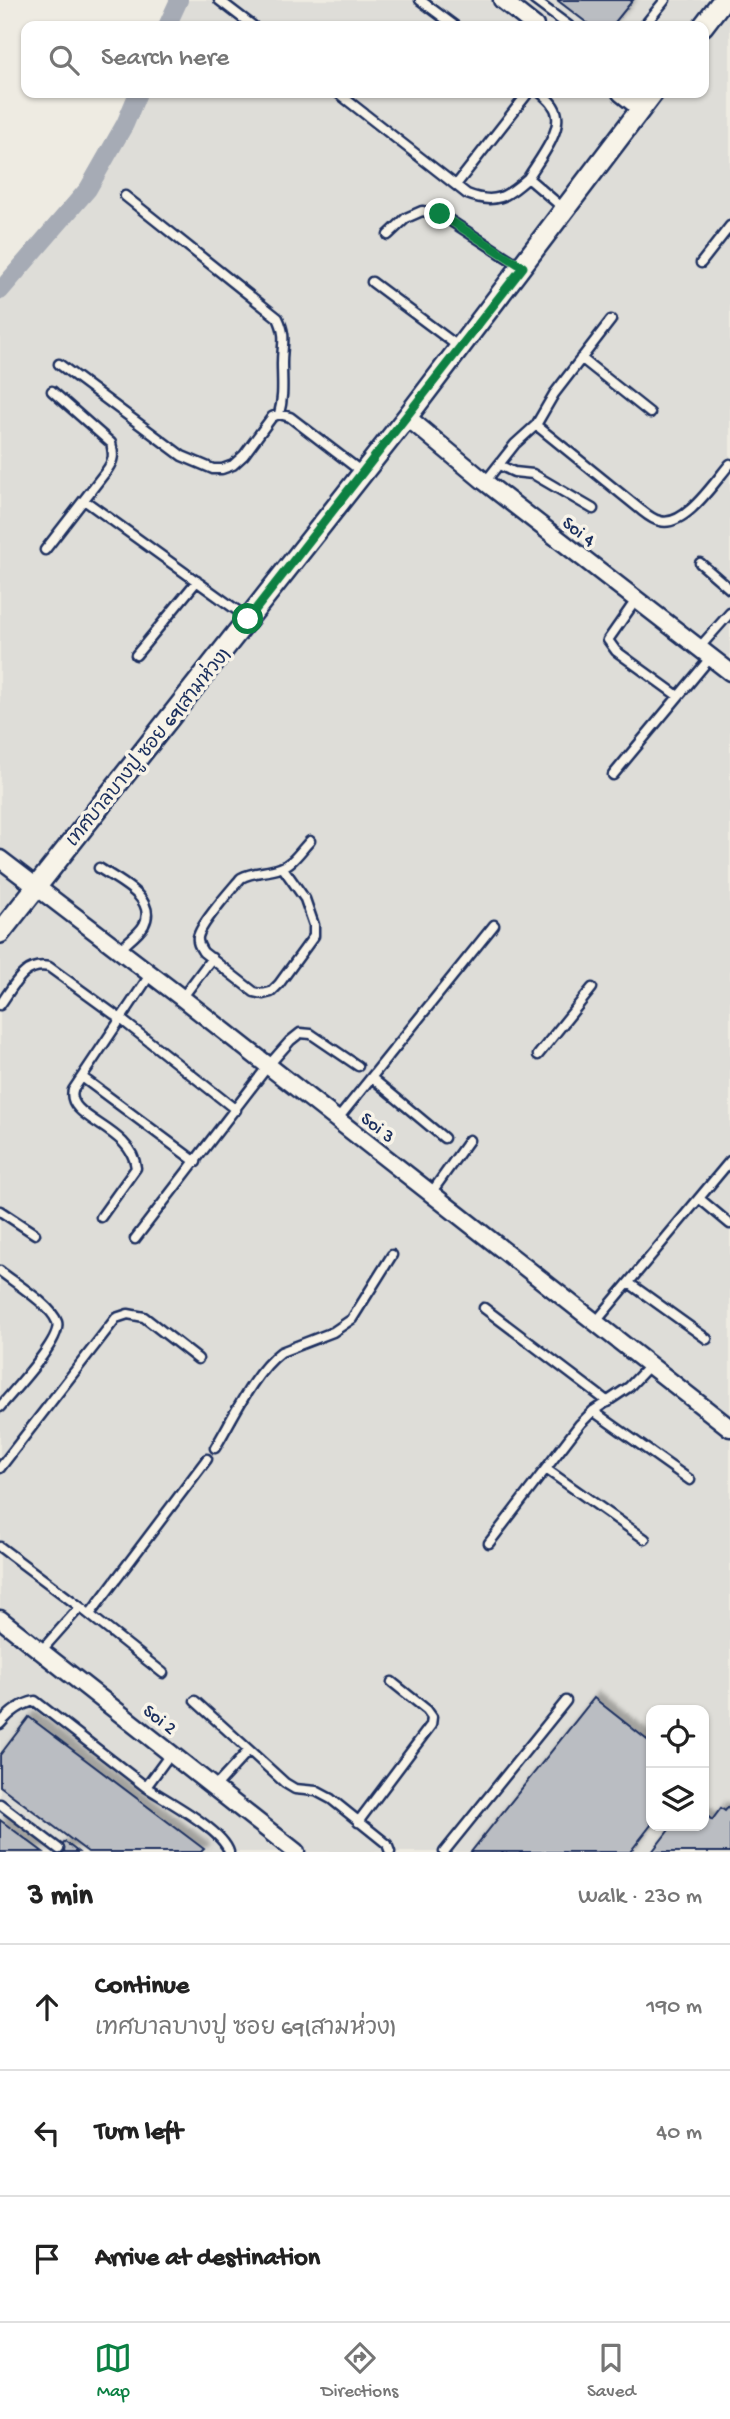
<!DOCTYPE html>
<html lang="en">
<head>
<meta charset="utf-8">
<style>
	:root { --surface:#fff; --page:#f2f2f2; --text:#222; --muted:#767676; --line:#e0e0e0; --accent:#0b8043 }
	body { margin:0; font-family:"Gochi Hand","Playpen Sans Thai",sans-serif; background:var(--page); color:var(--text) }
	.controls { position:absolute; right:21px; bottom:21px; display:grid; overflow:hidden; border-radius:14px; box-shadow:0 2px 5px #0004 }
	.controls button { width:63px; height:63px; display:grid; place-items:center; padding:0; border:0; border-bottom:2px solid var(--line); background:var(--surface); color:var(--text); font:35px sans-serif }
	.stop { position:absolute; width:21px; height:21px; margin:-16px; border:5px solid #0b8043; border-radius:50%; background:#fff }
	.stop.end { background:#0b8043; border-color:#fff; box-shadow:0 2px 7px #0008 }
	.list { margin:0; padding:0; list-style:none }
	h2 { display:flex; justify-content:space-between; align-items:center; height:91px; margin:0; padding:0 28px; font-size:30px }
	h2 small { font-size:23px; font-weight:400; color:var(--muted) }
	.list li { display:grid; grid-template-columns:46px 1fr auto; gap:21px; align-items:center; box-sizing:border-box; height:126px; padding:0 28px; border-top:2px solid var(--line) }
	.list b { display:block; font-size:26px; white-space:nowrap }
	.list p { margin:0; font-size:23px; white-space:nowrap; color:var(--muted) }
	.list em { font-size:23px; font-style:normal; color:var(--muted) }
	.icon { flex:none; width:38px; height:38px; fill:none; stroke:currentColor; stroke-width:2; stroke-linecap:round; stroke-linejoin:round }
	.map { position:relative; flex:none; width:730px; height:1852px; overflow:hidden }
	.search { position:absolute; background:var(--surface); box-shadow:0 2px 5px #0004; left:21px; right:21px; top:21px; height:77px; display:flex; align-items:center; gap:18px; box-sizing:border-box; padding:0 24px; border-radius:14px; color:var(--muted); font-size:26px }
	.sheet { height:469px; background:var(--surface) }
	nav { display:flex; justify-content:space-around; align-items:center; box-sizing:border-box; height:98px; border-top:2px solid var(--line); background:var(--surface); font-size:19px; color:var(--muted) }
	nav a { display:grid; justify-items:center; gap:4px }
	nav .on { color:var(--accent) }
	.map>svg:first-child { display:block }
</style>
</head>
<body>
<div class="map">
<svg width="730" height="1852" viewBox="0 0 730 1852">
	<defs>
		<filter id="shadow"><feDropShadow dx="5.5" dy="-5.5" stdDeviation="2" flood-color="#0004"/></filter>
	</defs>
	<rect width="100%" height="100%" fill="#eeebe2"/>
	<filter id="ink" filterUnits="userSpaceOnUse"><feTurbulence type="fractalNoise" baseFrequency=".0143" numOctaves="2"/><feDisplacementMap in="SourceGraphic" scale="14" xChannelSelector="R" yChannelSelector="G"/><feConvolveMatrix kernelMatrix="1 2 1 2 8 2 1 2 1" color-interpolation-filters="sRGB"/></filter>
	<g filter="url(#ink)">
		<path fill="#deddd8" fill-rule="evenodd" d="M 187,0 L 730,0 L 730,1852 L 0,1852 L 0,301 L 90,187 L 139,93 L 704,93 L 704,26 L 173,26 ZM 651,1710 L 704,1710 L 704,1826 L 651,1826 Z"/>
		<g fill="none" stroke-linecap="round" stroke-linejoin="round">
			<path stroke="#a6abb5" stroke-width="18" d="M 167,26 L 179,0
				M 0,291 L 88,189 L 125,124 L 138,93"/>
		</g>
		<path fill="#babdc2" stroke="#1b2f5e" stroke-width="2" filter="url(#shadow)" d="M 557,0 L 633,0 L 612,26 L 591,26 Z
			M 594,1698 L 651,1743 L 651,1825 L 630,1852 L 471,1852 Z
			M 29,1717 L 204,1849 L 201,1852 L 88,1852 L 0,1786 L 0,1755 Z
			M 730,1805 L 730,1852 L 652,1852 L 672,1826 L 704,1826 L 704,1813 L 712,1820 L 721,1808 L 725,1811 Z
			M 0,1820 L 43,1852 L 0,1852 Z
			M 65,1842 L 78,1852 L 57,1852 Z"/>
		<g fill="none" stroke-linecap="round" stroke-linejoin="round">
			<defs>
				<path id="service" d="M 219,0 L 253,26
					M 420,0 L 455,26
					M 534,0 L 569,26
					M 644,26 L 665,0
					M 338,93 L 467,194 C 495,205 507,197 528,178 L 563,208
					M 528,178 C 537,163 560,134 557,116 C 556,106 548,99 541,93
					M 456,185 L 528,93
					M 125,196 L 278,318 C 287,337 282,343 282,363 C 282,381 284,396 279,414
					M 388,235 L 406,218 L 422,211 L 440,214 L 520,266
					M 701,263 L 730,226
					M 372,282 L 459,347
					M 581,358 L 650,413
					M 59,364 L 182,456 L 213,469 L 222,469 L 233,465 L 244,455 L 272,417 L 279,414 L 290,417 L 363,473
					M 536,425 L 554,394 L 611,320
					M 499,465 L 514,472 L 533,474 L 593,509
					M 485,482 L 515,444 L 536,425 L 641,510 C 646,514 653,520 660,521 C 685,528 715,481 730,464
					M 84,500 L 249,619
					M 45,550 L 107,470 C 114,460 114,455 111,443 L 52,391
					M 700,563 L 730,589
					M 636,600 L 608,640 L 616,651 L 678,696
					M 698,649 L 730,613
					M 136,655 L 197,581
					M 613,775 L 711,657
					M 99,868 C 117,880 158,898 144,925 C 139,934 126,943 119,950
					M 283,868 L 305,899 L 314,925 L 314,936 L 279,984 L 271,992 L 263,994 L 254,992 L 203,952 C 200,947 197,943 198,937 C 201,923 231,890 241,878 C 253,871 267,873 280,868 C 293,864 301,850 310,841
					M 182,998 L 212,958
					M 0,1005 C 14,986 23,962 49,967 L 122,1020 L 236,1110
					M 538,1055 L 592,988
					M 82,1077 L 196,1162
					M 372,1078 L 444,1138
					M 337,1120 L 494,925
					M 431,1193 L 469,1140
					M 700,1199 L 730,1224
					M 0,1211 L 35,1234
					M 101,1217 L 136,1168 C 132,1127 65,1119 73,1090 L 150,975
					M 135,1239 L 268,1066 L 290,1041 L 300,1033 L 311,1034 L 358,1066
					M 0,1271 C 15,1283 51,1305 57,1322 C 63,1339 12,1392 0,1407
					M 629,1283 L 707,1339
					M 484,1308 L 608,1402
					M 594,1324 L 730,1161
					M 593,1411 L 690,1480
					M 215,1448 C 233,1418 253,1373 281,1352 L 333,1332 L 352,1319 L 392,1255
					M 0,1468 L 116,1318 L 128,1314 L 144,1317 L 198,1359
					M 546,1469 L 645,1539
					M 489,1543 L 580,1424 L 593,1411 L 629,1387 L 649,1366
					M 0,1547 L 80,1607
					M 90,1614 L 207,1459
					M 41,1651 L 80,1607 L 163,1673
					M 195,1701 L 249,1750
					M 0,1724 C 10,1712 20,1704 35,1701 L 146,1787 L 171,1753
					M 146,1787 C 166,1800 223,1830 229,1852
					M 215,1787 L 249,1750 L 285,1783 L 295,1789 L 316,1791 L 331,1799 L 387,1844 L 390,1852
					M 0,1804 L 59,1849
					M 358,1822 L 431,1725 L 432,1717 L 427,1710 L 392,1682
					M 444,1852 L 566,1701"/>
				<path id="minor" d="M 502,0 L 535,26
					M 621,93 L 641,109
					M 407,417 L 485,482 L 730,672
					M 0,859 L 182,998 L 730,1428
					M 0,1619 L 296,1852"/>
				<path id="tertiary" d="M 703,26 L 723,0
					M 0,933 L 407,417 L 653,93"/>
			</defs>
			<use href="#service" stroke="#1b2f5e" stroke-width="13"/>
			<use href="#minor" stroke="#1b2f5e" stroke-width="21"/>
			<use href="#tertiary" stroke="#1b2f5e" stroke-width="24"/>
			<use href="#service" stroke="#f7f3e8" stroke-width="8"/>
			<use href="#minor" stroke="#f7f3e8" stroke-width="16"/>
			<use href="#tertiary" stroke="#f7f3e8" stroke-width="19"/>
		</g>
	</g>
	<g fill="none" stroke-linecap="round" stroke-linejoin="round" filter="url(#ink)">
		<path stroke="#0b8043" stroke-width="9" d="M 248,619 L 523,267 L 440,214"/>
	</g>
	<g text-anchor="middle" stroke-width="7" stroke-linejoin="round" paint-order="stroke">
		<g font-size="19" fill="#1b2f5e" stroke="#f7f3e8">
			<text transform="translate(580 530) rotate(38)" y="7">Soi 4</text>
			<text transform="translate(147 746) rotate(-51)" y="7">เทศบาลบางปู ซอย 69(สามห่วง)</text>
			<text transform="translate(379 1126) rotate(38)" y="7">Soi 3</text>
			<text transform="translate(161 1718) rotate(38)" y="7">Soi 2</text>
		</g>
	</g>
</svg>
<div class="controls">
<button><svg class="icon" aria-label="locate" viewBox="0 0 24 24"><circle cx="12" cy="12" r="6"/><path d="M12 2v4M12 18v4M2 12h4M18 12h4"/></svg></button>
<button><svg class="icon" aria-label="layers" viewBox="0 0 24 24"><path d="M12 4l9 5-9 5-9-5zM3 14l9 5 9-5"/></svg></button>
</div>
<div class="stop" style="left:248px;top:619px"></div>
<div class="stop end" style="left:440px;top:214px"></div>
<div class="search"><svg class="icon" aria-label="search" viewBox="0 0 24 24"><circle cx="10" cy="10" r="6"/><path d="M15 15l6 6"/></svg>Search here</div>
</div>
<section class="sheet">
<h2>3 min<small>Walk · 230 m</small></h2>
<ul class="list">
<li><svg class="icon" aria-label="ahead" viewBox="0 0 24 24"><path d="M12 20V5M6 11l6-6 6 6"/></svg><div><b>Continue</b><p>เทศบาลบางปู ซอย 69(สามห่วง)</p></div><em>190 m</em></li>
<li><svg class="icon" aria-label="left" viewBox="0 0 24 24"><path d="M17 20v-9H6M10 6l-5 5 5 5"/></svg><div><b>Turn left</b></div><em>40 m</em></li>
<li><svg class="icon" aria-label="arrive" viewBox="0 0 24 24"><path d="M6 21V4h12l-3 4 3 4H6"/></svg><div><b>Arrive at destination</b></div></li>
</ul>
</section>
<nav>
<a class="on"><svg class="icon" aria-label="map" viewBox="0 0 24 24"><path d="M3 6l6-2 6 2 6-2v14l-6 2-6-2-6 2zM9 4v14M15 6v14"/></svg>Map</a>
<a><svg class="icon" aria-label="directions" viewBox="0 0 24 24"><path d="M12 3l9 9-9 9-9-9zM9 14v-3h6M13 9l2 2-2 2"/></svg>Directions</a>
<a><svg class="icon" aria-label="saved" viewBox="0 0 24 24"><path d="M7 4h10v16l-5-4-5 4z"/></svg>Saved</a>
</nav>
</body>
</html>
